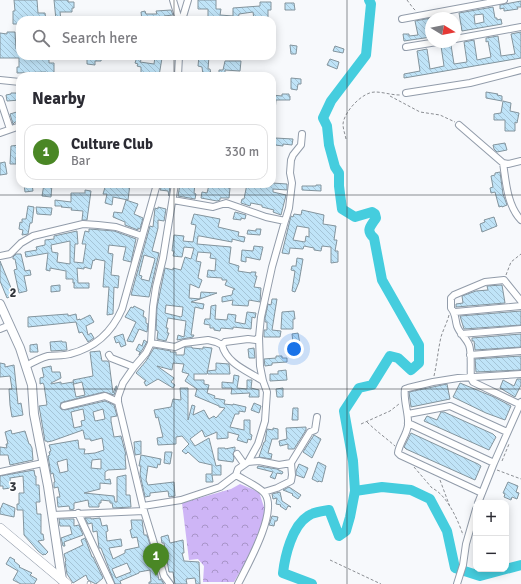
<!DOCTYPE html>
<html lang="en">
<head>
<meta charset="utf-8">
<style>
	:root { --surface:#fff; --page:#f7f7f7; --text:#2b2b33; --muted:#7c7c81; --line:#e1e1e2; --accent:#4a8725 }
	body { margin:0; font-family:Signika,sans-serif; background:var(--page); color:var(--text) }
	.controls { position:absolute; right:12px; bottom:12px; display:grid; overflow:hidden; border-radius:8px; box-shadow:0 2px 10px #0003 }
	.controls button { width:36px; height:36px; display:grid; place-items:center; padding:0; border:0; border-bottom:1px solid var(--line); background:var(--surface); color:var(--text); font:20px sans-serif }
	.compass { position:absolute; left:425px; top:12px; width:36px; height:36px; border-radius:50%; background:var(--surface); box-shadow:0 2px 10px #0003; rotate:100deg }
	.you { position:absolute; left:294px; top:349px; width:14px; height:14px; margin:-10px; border:3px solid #fff; border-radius:50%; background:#1a73e8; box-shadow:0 0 0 6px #1a73e833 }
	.badge { display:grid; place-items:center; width:26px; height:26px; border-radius:50%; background:var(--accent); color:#fff; font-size:13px; font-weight:700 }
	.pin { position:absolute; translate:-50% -33px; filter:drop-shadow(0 1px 2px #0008) }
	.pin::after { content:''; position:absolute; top:21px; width:14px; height:12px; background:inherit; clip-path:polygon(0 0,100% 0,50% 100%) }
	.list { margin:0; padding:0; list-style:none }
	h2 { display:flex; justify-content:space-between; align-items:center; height:52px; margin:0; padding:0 16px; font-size:17px }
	h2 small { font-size:13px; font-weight:400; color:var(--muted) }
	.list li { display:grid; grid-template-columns:26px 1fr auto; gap:12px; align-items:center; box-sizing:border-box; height:56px; margin:0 8px 8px; padding:0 8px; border:1px solid var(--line); border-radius:12px }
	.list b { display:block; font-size:15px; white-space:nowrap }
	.list p { margin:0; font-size:13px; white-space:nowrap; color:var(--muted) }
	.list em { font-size:13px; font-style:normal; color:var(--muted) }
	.icon { flex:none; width:22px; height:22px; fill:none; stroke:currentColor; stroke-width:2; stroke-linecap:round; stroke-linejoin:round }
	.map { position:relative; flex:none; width:521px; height:584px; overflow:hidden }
	.search { position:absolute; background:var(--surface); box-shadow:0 2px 10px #0003; left:16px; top:16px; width:260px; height:44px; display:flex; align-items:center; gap:10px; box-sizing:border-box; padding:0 14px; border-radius:12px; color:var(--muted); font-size:15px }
	.panel { position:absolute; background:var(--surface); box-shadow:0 2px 10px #0003; left:16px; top:72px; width:260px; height:116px; border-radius:12px }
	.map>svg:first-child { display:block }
</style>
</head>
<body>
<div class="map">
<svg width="521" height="584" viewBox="0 0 521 584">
	<defs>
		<pattern id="forest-crowns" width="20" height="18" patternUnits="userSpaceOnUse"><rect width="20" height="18" fill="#ceb5f6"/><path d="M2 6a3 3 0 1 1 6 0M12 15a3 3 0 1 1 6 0" fill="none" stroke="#a894c8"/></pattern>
		<pattern id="building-back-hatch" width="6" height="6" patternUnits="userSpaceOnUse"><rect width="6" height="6" fill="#c0e4f8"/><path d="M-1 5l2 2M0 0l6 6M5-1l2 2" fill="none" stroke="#a5c4d6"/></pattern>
	</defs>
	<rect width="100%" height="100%" fill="#f7f9fc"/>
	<path fill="url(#forest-crowns)" d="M 240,484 L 259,492 L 266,513 L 252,551 L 234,582 L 203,582 L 204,566 L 198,559 L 189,560 L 182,503 L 231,489 Z"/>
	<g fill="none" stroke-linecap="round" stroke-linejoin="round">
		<path stroke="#45cdde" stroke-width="10" d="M 355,491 L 382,487 L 411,490 L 430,499 L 447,531 L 455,568 L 480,576 L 506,569
			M 506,569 L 521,565
			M 312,584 L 283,573 C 285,556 292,526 308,516 C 313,512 322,511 329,510 L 339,536 L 346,531 L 350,517 L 355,491 L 353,461 L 344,411 L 359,388 L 372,385 L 390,356 L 398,358 L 411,370 L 419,363 L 419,345 L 382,280 L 374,238 C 365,230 371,226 376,218 L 375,214 L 372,212 L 355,217 L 342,209 L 339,186 L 339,173 L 335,167 L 329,145 L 327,126 L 323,118 L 331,101 L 366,55 L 371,4 L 369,0"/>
	</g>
	<path fill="url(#building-back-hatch)" stroke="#83949d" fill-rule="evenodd" d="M 14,0 L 37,0 L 38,13 L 45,13 L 46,20 L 20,20 L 20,24 L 13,24 L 13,11 L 15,11 Z
		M 54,0 L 68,0 L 68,2 L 74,2 L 74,8 L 72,8 L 72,12 L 60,12 L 61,20 L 56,20 Z
		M 198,0 L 216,0 L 216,9 L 221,9 L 220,15 L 233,16 L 233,8 L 260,6 L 260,2 L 271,2 L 271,10 L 268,10 L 268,20 L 254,20 L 253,12 L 239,14 L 238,20 L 208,20 L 208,9 L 198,9 Z
		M 521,1 L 521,7 L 517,7 L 518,9 L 504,11 L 504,8 L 500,9 L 500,5 Z
		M 285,3 L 294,3 L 295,10 L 285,10 Z
		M 493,7 L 495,18 L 497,18 L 497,20 L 501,19 L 502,24 L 462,31 L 459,13 ZM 483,14 L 484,22 L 475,24 L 474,15 Z
		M 171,10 L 173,15 L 164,16 L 165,20 L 142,20 L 141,12 L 145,11 L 146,14 L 157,14 L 156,11 Z
		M 431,18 L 431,23 L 430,23 L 431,37 L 404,41 L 403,34 L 409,34 L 409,36 L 418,35 L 415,21 Z
		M 7,32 L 15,32 L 16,49 L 20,49 L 20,56 L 49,56 L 49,63 L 54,63 L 54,75 L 46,75 L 46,72 L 17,73 L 17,67 L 19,67 L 19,58 L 0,58 L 0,33 L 7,34 Z
		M 521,32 L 521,58 L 404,78 L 404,74 L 420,71 L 417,51 L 427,49 L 430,69 L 444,66 L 441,46 L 451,45 L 454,64 L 467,62 L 464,42 L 474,40 L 477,60 L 491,57 L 488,41 L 486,42 L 486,38 L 498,36 L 501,56 L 515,54 L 511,34 Z
		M 290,45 L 297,46 L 296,54 L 291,54 Z
		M 335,46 L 344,49 L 343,53 L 333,51 Z
		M 87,56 L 102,56 L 101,61 L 95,61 L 95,65 L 87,64 Z
		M 199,56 L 209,56 L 208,69 L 210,69 L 211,74 L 203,75 L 202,67 L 198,66 Z
		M 137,57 L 142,58 L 140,62 L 154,64 L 155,57 L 162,58 L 159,76 L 141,76 L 141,67 L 137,66 L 138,64 L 135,63 Z
		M 330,59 L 339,62 L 337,69 L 327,65 Z
		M 225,61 L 241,61 L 240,71 L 225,70 L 225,75 L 219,75 L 219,70 L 223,70 Z
		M 291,78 L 301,79 L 301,84 L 298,84 L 297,90 L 291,89 Z
		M 486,92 L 498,94 L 497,95 L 502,96 L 502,101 L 486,98 Z
		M 11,93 L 20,93 L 20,100 L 7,101 L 6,95 L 11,94 Z
		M 282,94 L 289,94 L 289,96 L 290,96 L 290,100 L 276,100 L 275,111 L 272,111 L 272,95 L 282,96 Z
		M 503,101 L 511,103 L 510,111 L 519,113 L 517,123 L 515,122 L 515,131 L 505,131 L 505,120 L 494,120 L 494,114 L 501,113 Z
		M 20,111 L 20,122 L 15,122 L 13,124 L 10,114 Z
		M 275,138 L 293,139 L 292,145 L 283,144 L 283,146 L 275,145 Z
		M 505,143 L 507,150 L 497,152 L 494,149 L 493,145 Z
		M 20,145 L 20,157 L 16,157 L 16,164 L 10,164 L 11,146 Z
		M 5,162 L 7,174 L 0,175 L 0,163 Z
		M 500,172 L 503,194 L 507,205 L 502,207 L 502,206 L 499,207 L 495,192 L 491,193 L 490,188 L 493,187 L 491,176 L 495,175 L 495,173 Z
		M 272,183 L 287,184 L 287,190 L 273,189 L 273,192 L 286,195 L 281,215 L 273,212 L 274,210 L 262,207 L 262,205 L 261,205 L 251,203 L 250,206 L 241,203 L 242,199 L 244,199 L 247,184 L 272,185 Z
		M 24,184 L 32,184 L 33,191 L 25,192 Z
		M 44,184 L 52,184 L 51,197 L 42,196 Z
		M 106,184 L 130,184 L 128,200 L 113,197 L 112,205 L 105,203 L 107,194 L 103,194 Z
		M 163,184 L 170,184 L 169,196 L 168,191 L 160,190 Z
		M 180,184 L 195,184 L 194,193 L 196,194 L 195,199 L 178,196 Z
		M 219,184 L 228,184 L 228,188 L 230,188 L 229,198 L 220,198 L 220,200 L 217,201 L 201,198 L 202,192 L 207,193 L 209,185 L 219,187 Z
		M 316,185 L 321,185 L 321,191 L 302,190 L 302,186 L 316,186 Z
		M 85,190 L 91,191 L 87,220 L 82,220 L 83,211 L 71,210 L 72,208 L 61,207 L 62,206 L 55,206 L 55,200 L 71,202 L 71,193 L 85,193 Z
		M 126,200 L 138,204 L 134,214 L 143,218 L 140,229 L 138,228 L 138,230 L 125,225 L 125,222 L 113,217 L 114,212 L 122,213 Z
		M 28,206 L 34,207 L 32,223 L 30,223 L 28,234 L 22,235 L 23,230 L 19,229 L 20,222 L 22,223 L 22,219 L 26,219 Z
		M 36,207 L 52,208 L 51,215 L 37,214 Z
		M 158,207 L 166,209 L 164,221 L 158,220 L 158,228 L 152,251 L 159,253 L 149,297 L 131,295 L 150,226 L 153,227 L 155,208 L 158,209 ZM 144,255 L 154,258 L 155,259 L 149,281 L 141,279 L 142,276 L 139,275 Z
		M 302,210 L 324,215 L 323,224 L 336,226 L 334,240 L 337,240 L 335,251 L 338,251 L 338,262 L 331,263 L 331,247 L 322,246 L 321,251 L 314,250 L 314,248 L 304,246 L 303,249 L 290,248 L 289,254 L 282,253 L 291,216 L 293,217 L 294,214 L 301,215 ZM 297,226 L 309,228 L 309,237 L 306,236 L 305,242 L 293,240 Z
		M 235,212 L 246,215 L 245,219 L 241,218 L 241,220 L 233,219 Z
		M 194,214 L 220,219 L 218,227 L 239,232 L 238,236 L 245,237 L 244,242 L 232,239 L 232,242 L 200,236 L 198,236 L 197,244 L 231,247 L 229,263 L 239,266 L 238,271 L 251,273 L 251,272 L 256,272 L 255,276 L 257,276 L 254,287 L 261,288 L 260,302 L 249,300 L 248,306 L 232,305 L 233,300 L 222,302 L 222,297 L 232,295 L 233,290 L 235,289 L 225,285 L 227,280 L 222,280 L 222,278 L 207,277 L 208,270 L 215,271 L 216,259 L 210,258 L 211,253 L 198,252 L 196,261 L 201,262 L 198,278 L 202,280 L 199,288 L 190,284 L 189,298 L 200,299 L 201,292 L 217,293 L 191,302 L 204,304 L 203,309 L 195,307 L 191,335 L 194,335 L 193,337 L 177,340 L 178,335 L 184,337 L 186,321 L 168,318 L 166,328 L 168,328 L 167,333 L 169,333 L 166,341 L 157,339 L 158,331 L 156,330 L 157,307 L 165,268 L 173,270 L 173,268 L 181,270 L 185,257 L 191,259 L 194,248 L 184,247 L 182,257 L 173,256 L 174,251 L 172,251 L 174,235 L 184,236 L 183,241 L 193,242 L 196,225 L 191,224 ZM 166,305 L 183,307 L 182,316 L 181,317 L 165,313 Z
		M 494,217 L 497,226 L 482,232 L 480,224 L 485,222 L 484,220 Z
		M 89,229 L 114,231 L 136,239 L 131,262 L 123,260 L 126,247 L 109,245 L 108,253 L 113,254 L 111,275 L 119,276 L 118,288 L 114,287 L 113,314 L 107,315 L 109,287 L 103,287 L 105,261 L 95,259 L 94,261 L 93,260 L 91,269 L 84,267 L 84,269 L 77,268 L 78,283 L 89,283 L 89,288 L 74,288 L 74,283 L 75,283 L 73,283 L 73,279 L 66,279 L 66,271 L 50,268 L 50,271 L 46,270 L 48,253 L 26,257 L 25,252 L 37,250 L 36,247 L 45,245 L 45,240 L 54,239 L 54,236 L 77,231 L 78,244 L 75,244 L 74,262 L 83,263 L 86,244 L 82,244 L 85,231 L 89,232 ZM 70,241 L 70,264 L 57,262 L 58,253 L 52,252 L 51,245 Z
		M 256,229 L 261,229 L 260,235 L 247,234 L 248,230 L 256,231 Z
		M 254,246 L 263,247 L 260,260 L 246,257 L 246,262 L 241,261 L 242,250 L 253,251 Z
		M 16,254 L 21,254 L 25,271 L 30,270 L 31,275 L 24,276 L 27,291 L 19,293 L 14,270 L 17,269 L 15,259 L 13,259 L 13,257 Z
		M 297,258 L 303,259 L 299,282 L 295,292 L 292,291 L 295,271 L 291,270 L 292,266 L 296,266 Z
		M 0,261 L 14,295 L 7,298 L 0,281 Z
		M 60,285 L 60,291 L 51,292 L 51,286 Z
		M 502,285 L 505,303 L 456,307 L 456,304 L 463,303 L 462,296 L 476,291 L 488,290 L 487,286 Z
		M 272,299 L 277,299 L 272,330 L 281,331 L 280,337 L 264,337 L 264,330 L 267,330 L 267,322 L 265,322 L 265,318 L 268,304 L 271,305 Z
		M 216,305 L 215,319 L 227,320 L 228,314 L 236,315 L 235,322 L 245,324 L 247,312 L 256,313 L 255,318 L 252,317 L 251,329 L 233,327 L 233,329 L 221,328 L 220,331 L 214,330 L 214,328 L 210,328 L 210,325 L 204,324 L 205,319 L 210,319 L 211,306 Z
		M 134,306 L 144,311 L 143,316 L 146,318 L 146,323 L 148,324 L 147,332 L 139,329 L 133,342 L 127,341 L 136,322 L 125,317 L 131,307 L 133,308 Z
		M 294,311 L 295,319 L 293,319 L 293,329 L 281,329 L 282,312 Z
		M 521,311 L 521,325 L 464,329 L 460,316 Z
		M 68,314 L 68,316 L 76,314 L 77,320 L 80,319 L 80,320 L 90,315 L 94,322 L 86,326 L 88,335 L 91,333 L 94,338 L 88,342 L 82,332 L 79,333 L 76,322 L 28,327 L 28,317 Z
		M 298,333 L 301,350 L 294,350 L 292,334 Z
		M 123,334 L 126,345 L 121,347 L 119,342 L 116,343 L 114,337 Z
		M 521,334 L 521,347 L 475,350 L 474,341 L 472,341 L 472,338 Z
		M 144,340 L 147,342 L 139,355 L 140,352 L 136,350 L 139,344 L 142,346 Z
		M 62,341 L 62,342 L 66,342 L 67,350 L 51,351 L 50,342 Z
		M 37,344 L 38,352 L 30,352 L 30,345 Z
		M 185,347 L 192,347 L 192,348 L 203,349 L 203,347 L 212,348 L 207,374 L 194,374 L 194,380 L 204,380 L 204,384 L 209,385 L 207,393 L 215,396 L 214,398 L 225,400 L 224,404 L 233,405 L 233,404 L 246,407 L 245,412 L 239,411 L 239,414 L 235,414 L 230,427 L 244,430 L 244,420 L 250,420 L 250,434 L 252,435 L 251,440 L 248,439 L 247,443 L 237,440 L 239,435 L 228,432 L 228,438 L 217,439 L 217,432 L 205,437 L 202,430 L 190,439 L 195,446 L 209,438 L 216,466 L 221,465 L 221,475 L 212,475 L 213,482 L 206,482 L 206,474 L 212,474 L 212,465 L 199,462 L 188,452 L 186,454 L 182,451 L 189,444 L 182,436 L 176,437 L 176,444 L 158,445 L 157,438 L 163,437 L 158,417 L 156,418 L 154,410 L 171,407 L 173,399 L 181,400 L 180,388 L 188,388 L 188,420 L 192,405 L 195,406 L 193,415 L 204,410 L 209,419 L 214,416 L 216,418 L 225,408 L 219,407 L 219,406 L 195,396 L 197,389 L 185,381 L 189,374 L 182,372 L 184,364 L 173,363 L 172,370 L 157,366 L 174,378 L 171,382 L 175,385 L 173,388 L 158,379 L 146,386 L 144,382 L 146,381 L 136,373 L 146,361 L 154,348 L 171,351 L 170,352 L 176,352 L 176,355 L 184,355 Z
		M 254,348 L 255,358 L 249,358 L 248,349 Z
		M 100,351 L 102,361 L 107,361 L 109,362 L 113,393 L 116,386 L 117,386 L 114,395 L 104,392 L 63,402 L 61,403 L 60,407 L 61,409 L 65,410 L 105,401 L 114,405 L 117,416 L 111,417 L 111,421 L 114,437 L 121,436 L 126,455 L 125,455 L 126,469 L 108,470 L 105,472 L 105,480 L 110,479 L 111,484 L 100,483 L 100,489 L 84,493 L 114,496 L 115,502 L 117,502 L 117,477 L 126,475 L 126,495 L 130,495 L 131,507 L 113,508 L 112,503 L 110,503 L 110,501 L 101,500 L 101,503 L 99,503 L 99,507 L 89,507 L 88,500 L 74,503 L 74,509 L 70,510 L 69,506 L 58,507 L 57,497 L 60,497 L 58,487 L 54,488 L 54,482 L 55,482 L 53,473 L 51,474 L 48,456 L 50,455 L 49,452 L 51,451 L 49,445 L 78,440 L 79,449 L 85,449 L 84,454 L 95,453 L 104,450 L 102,438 L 91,441 L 90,439 L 85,439 L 83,430 L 52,441 L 47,442 L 47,441 L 45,441 L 39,406 L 47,405 L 44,385 L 43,383 L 40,384 L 40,378 L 44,377 L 42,368 L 51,366 L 52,372 L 60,372 L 61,378 L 51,383 L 51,384 L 61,382 L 61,384 L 73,382 L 76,397 L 85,395 L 82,382 L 74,384 L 73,380 L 93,376 L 90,352 ZM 83,409 L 85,420 L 81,421 L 82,426 L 74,428 L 71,412 ZM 103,409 L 105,419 L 95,421 L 93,412 ZM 67,459 L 68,471 L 60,473 L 57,462 ZM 101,459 L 101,469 L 91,468 L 92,460 Z
		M 276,356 L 282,356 L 282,358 L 287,358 L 287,362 L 272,363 L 272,365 L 265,366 L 264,359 L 276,358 Z
		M 521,356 L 521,370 L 476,372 L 475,359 Z
		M 0,363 L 5,364 L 5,367 L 14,365 L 18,404 L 21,403 L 23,415 L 12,417 L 10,405 L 9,389 L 12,389 L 10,376 L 0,377 Z
		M 216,363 L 229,364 L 230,374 L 208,374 L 207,371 L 216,370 Z
		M 286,370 L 287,380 L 270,381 L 270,374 L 278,374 L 278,371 Z
		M 234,375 L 239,376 L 237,388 L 247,389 L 247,380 L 252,380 L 251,388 L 259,390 L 259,397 L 249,397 L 250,393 L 231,394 L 232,388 L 222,388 L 222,382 L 233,383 Z
		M 517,379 L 521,379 L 521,385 L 515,397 L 500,388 L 503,380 L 514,386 Z
		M 460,383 L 494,397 L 511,406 L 505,420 L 486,413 L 453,397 Z
		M 447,384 L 450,399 L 411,407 L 409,392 Z
		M 283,388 L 283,397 L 277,397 L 276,389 Z
		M 254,403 L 261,406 L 259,413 L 251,410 Z
		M 293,408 L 298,408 L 298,420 L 292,420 Z
		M 441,412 L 444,412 L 493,434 L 496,437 L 489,450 L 424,421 L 427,416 L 437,420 Z
		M 306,427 L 306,430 L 294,449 L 288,449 L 288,444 L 280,446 L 279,441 L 287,439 L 286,428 Z
		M 273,428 L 278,429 L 278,439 L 272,439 L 268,453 L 272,454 L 271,459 L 259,457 L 264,442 L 265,442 L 267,429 L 273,430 Z
		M 11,430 L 12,434 L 25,431 L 29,444 L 30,444 L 32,448 L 33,460 L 10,465 L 8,455 L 0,455 L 0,447 L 7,448 L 6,444 L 8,444 L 5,432 Z
		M 411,433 L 478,464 L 481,466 L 475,480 L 406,449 L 404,447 Z
		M 314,435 L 321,439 L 312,458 L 303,452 Z
		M 141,441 L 141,454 L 135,455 L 134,442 Z
		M 235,447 L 235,450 L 233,454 L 234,458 L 233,462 L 218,460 L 218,448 L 225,448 L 225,449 Z
		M 165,452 L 172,452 L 170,464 L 164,463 Z
		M 141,455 L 161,459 L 160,465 L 158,464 L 157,468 L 148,466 L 146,480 L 148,485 L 174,482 L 175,496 L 169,497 L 168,491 L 150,493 L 150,496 L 145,497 L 140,474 L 141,466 L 139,466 Z
		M 318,462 L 326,466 L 322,482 L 319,481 L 318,482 L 312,479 Z
		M 299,464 L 308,468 L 304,478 L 296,475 L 296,471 Z
		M 258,466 L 277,469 L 283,472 L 282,474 L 277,473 L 275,479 L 270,477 L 273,472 L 257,468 Z
		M 34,470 L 35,476 L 36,476 L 36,485 L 39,485 L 40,502 L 36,502 L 37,514 L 41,514 L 41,534 L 43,534 L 44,540 L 38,541 L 48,552 L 45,555 L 45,554 L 43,555 L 38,551 L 24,535 L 23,510 L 17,510 L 17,504 L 19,504 L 19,493 L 24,493 L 23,476 L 10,478 L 11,488 L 3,489 L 3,486 L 0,486 L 0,476 Z
		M 508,482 L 518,486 L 516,492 L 519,493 L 517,499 L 512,497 L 511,500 L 504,497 L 505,494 L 503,493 Z
		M 289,487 L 301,495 L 298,499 L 292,495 L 293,494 L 283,490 Z
		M 280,492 L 282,501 L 291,507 L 288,506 L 286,510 L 280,506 L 281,505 L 276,504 L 277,498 L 273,499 L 272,494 Z
		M 3,503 L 15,508 L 14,517 L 0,514 L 0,510 Z
		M 272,516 L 278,517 L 277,521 L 275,521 L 274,526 L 269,525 Z
		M 85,518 L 91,518 L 91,519 L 100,518 L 102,526 L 107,525 L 108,531 L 106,532 L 107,541 L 121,539 L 122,546 L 109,548 L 113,559 L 125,553 L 125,550 L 139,547 L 137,537 L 132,538 L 130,530 L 132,529 L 131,520 L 142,520 L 144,535 L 147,535 L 152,551 L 146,553 L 149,565 L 155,564 L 159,580 L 161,579 L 164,584 L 149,584 L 149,582 L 151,582 L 150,570 L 139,572 L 139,573 L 120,581 L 121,584 L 115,584 L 101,548 L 99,548 L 97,531 L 93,532 L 92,523 L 88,524 ZM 127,563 L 131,572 L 116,578 L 112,569 Z
		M 59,519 L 74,519 L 74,526 L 79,525 L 83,535 L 64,542 L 65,546 L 63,546 L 61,538 L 72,534 L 70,526 L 60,526 Z
		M 168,535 L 170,543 L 183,540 L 184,553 L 182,553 L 184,561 L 199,562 L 200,584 L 196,584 L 195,578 L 186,579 L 187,584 L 175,584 L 173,572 L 169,572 L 164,543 L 162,543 L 161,537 Z
		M 85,538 L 92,557 L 93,557 L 103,578 L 96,584 L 88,580 L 86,575 L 73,583 L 67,574 L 65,562 L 66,561 L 64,554 L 83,545 L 81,540 Z
		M 10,557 L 15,560 L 14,561 L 20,566 L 19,567 L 32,573 L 30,575 L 37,579 L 34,584 L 21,584 L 13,580 L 18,571 L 6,564 Z"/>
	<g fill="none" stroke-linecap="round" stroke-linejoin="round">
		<defs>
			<path id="service" d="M 89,583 L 89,584"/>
			<path id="minor" d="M 173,0 L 179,20
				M 402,19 L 504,0
				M 182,20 L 188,0
				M 455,39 L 521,27
				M 406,47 L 437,42
				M 178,76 L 179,56
				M 0,80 L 20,82
				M 406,93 L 470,83 L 521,70
				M 0,99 L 10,129
				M 459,125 L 503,163 L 508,164 L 521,161
				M 0,133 L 20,126
				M 503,163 C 506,182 507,205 521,220
				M 173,200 L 213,207 L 226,203 L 266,217 L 285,221 L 272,267 L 261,317 L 259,337 L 260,366 L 263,381 L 267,392 L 265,421 L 258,444 L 248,462
				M 285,221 L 289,208 L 292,183 L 290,173 L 291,160 L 293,155 L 301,145 L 302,134
				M 0,256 L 10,254 L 21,243 L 33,236 L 83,224 L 98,225 L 116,227 L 142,236
				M 521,301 L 504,280 L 485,282 L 454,295 L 451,298 L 451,308 C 456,314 455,319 457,326 C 460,334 466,338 469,345 C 472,353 470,369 471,378 L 473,382 L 521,405
				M 455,312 L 521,306
				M 0,329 L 10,325
				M 461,334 L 521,329
				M 259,337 L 256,340 L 248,339 L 225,342 L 222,345 C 227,364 248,371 263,381
				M 151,343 L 175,347 L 184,343 L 208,340 L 216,342 L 222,345
				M 109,355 L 111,358 L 134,367
				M 470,355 L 521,351
				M 26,366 C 33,362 40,358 48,356 C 56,355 63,356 70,354 C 94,348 112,332 122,309 L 157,184
				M 64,406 L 105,396 L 118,402
				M 408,414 L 450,406 L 507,432
				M 408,423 L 494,463
				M 237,454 L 244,464
				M 0,472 L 43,463
				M 236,475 C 244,480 260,487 265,494 C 278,512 247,566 238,584
				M 264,492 L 277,488 L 291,481 L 292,475 L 291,463
				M 482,493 L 400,455 L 398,453 C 399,443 407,435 408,425 C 409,414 403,399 405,389 L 408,388 L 433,382 L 458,378 L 521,374
				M 478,503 L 494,463 L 521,402
				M 143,506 L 181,500 L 220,487 L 236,475 L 238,469 L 248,462 L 259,461 L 279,465 L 291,463 L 310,432 L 315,430 L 317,417
				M 78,513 L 111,584
				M 52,515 L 144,511
				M 170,584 L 164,576 L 144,511 L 118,402 L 118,397 L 123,383 L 134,367 L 146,353 L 151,343 L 153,307 L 156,287 L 163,258 L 175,184
				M 457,584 L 463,565 L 466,544 L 476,509"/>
			<path id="tertiary" d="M 0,304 L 20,348 L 32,385 L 34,414 L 48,486 L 62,580"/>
			<path id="secondary" d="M 0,528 L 67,584"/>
		</defs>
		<use href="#service" stroke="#929caa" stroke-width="4.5"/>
		<use href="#minor" stroke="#929caa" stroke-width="8"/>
		<use href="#tertiary" stroke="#929caa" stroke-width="10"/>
		<use href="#secondary" stroke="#929caa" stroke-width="10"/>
		<path stroke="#8b8e93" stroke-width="1" stroke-dasharray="3 2" stroke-linecap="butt" d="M 407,0 L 413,8 L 416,11
			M 390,96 L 420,112 L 440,115 L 455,122
			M 346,139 C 345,134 343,129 343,124 C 344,112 362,92 375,92 C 383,92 391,95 400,95
			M 506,275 L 511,262 L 521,254
			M 434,376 C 437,363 438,350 441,337 C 443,330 447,323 449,315
			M 367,422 C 376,431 386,438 395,446
			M 361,424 L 390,411 L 399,404
			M 502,461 L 509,444
			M 414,467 L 432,488 C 447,495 458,520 463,535
			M 497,470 L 521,479
			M 440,480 L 450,507
			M 330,560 L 381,584"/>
		<use href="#service" stroke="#fff" stroke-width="3"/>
		<use href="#minor" stroke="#fff" stroke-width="6"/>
		<use href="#tertiary" stroke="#fff" stroke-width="8"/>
		<use href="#secondary" stroke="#fff" stroke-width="9"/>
	</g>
	<path fill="none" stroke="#32363c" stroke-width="1" stroke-opacity="0.55" d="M 174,0 L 174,20M 347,0 L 347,584M 174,56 L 174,76M 174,184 L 174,584M 0,195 L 521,195M 0,389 L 521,389"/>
	<g font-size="13" text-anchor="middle" font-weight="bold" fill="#32363c" stroke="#fff" stroke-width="3" stroke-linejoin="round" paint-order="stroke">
		<text x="13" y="297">2</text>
		<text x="13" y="491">3</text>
	</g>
</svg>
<div class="controls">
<button>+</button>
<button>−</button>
</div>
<svg class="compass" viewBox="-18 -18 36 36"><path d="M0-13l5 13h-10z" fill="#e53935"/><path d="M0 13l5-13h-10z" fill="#7c7c81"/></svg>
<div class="you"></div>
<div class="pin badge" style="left:156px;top:576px">1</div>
<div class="search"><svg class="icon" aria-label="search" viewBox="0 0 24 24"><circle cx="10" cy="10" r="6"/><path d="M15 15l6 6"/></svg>Search here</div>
<section class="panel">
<h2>Nearby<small></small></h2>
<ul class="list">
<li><span class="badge">1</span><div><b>Culture Club</b><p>Bar</p></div><em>330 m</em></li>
</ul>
</section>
</div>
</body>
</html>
